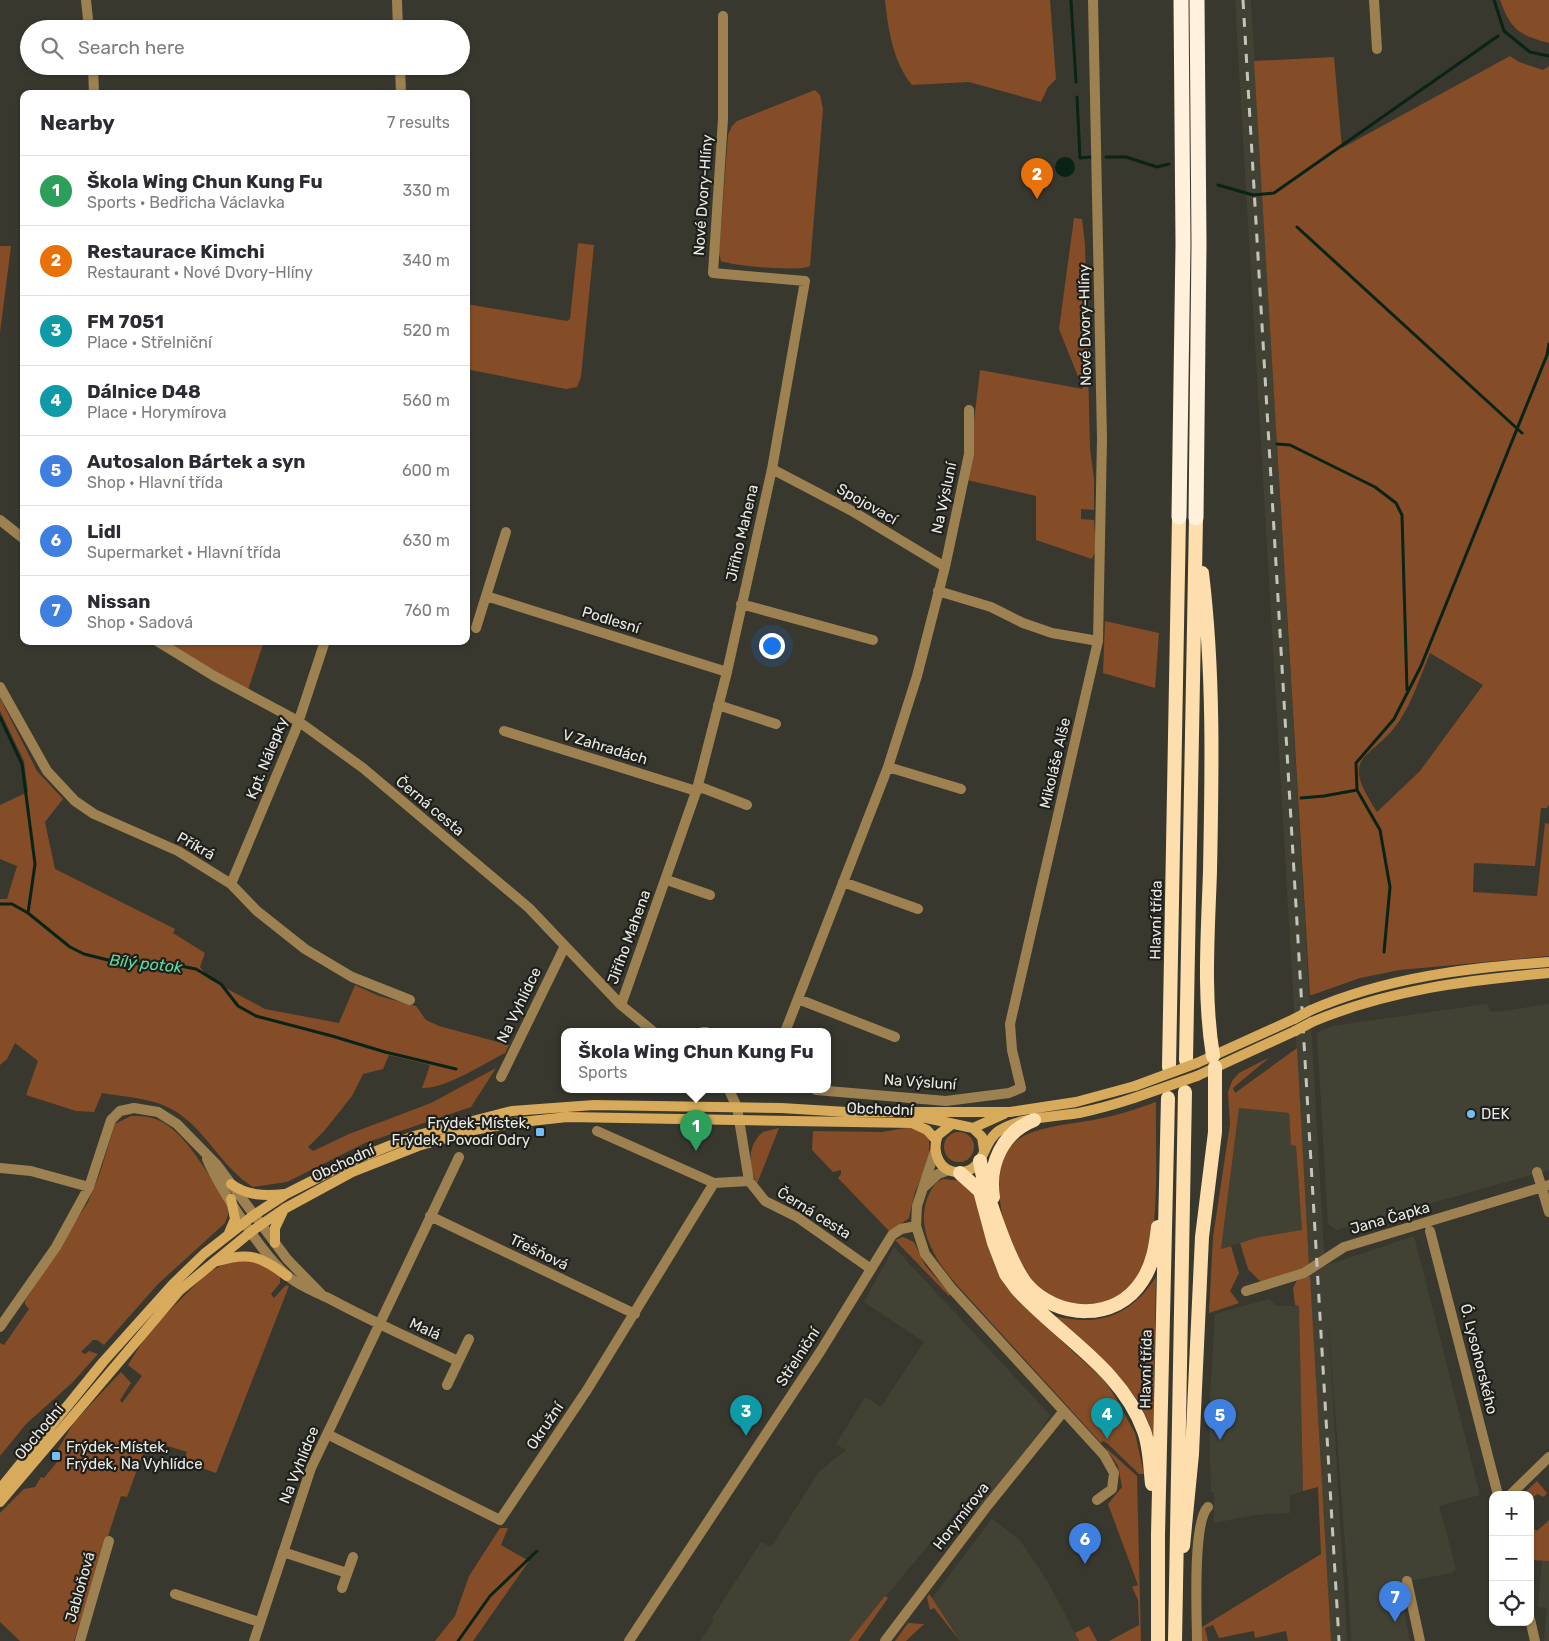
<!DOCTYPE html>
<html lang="en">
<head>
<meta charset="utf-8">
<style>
	:root { --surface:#fff; --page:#f7f7f7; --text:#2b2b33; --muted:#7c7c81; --line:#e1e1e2; --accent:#4c6e8b }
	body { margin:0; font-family:Rubik,sans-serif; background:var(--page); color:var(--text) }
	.controls { position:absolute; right:15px; bottom:15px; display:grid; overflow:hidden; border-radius:10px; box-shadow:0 1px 4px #0004 }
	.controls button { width:45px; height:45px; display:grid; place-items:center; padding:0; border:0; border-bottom:1px solid var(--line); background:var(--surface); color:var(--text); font:25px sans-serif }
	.you { position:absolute; left:771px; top:645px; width:18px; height:18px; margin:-12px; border:4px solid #fff; border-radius:50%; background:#1a73e8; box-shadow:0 0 0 8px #1a73e833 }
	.badge { display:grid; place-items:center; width:32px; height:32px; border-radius:50%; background:var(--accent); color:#fff; font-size:16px; font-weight:700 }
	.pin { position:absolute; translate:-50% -41px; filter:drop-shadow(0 1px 2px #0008) }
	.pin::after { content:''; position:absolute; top:26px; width:18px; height:15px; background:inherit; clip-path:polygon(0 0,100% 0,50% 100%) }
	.popup { position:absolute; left:561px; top:1028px; width:270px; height:65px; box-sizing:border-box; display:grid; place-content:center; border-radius:10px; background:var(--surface); filter:drop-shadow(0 1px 4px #0005); font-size:16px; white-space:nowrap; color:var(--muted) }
	.popup b { font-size:19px; color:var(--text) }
	.popup::after { content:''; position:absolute; left:50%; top:100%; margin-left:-10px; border:10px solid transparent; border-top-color:var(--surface) }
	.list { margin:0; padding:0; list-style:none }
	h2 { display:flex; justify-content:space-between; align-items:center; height:65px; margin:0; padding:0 20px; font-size:21px }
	h2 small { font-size:16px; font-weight:400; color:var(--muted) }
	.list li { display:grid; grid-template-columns:32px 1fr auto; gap:15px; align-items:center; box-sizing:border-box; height:70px; padding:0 20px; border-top:1px solid var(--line) }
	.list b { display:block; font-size:19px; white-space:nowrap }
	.list p { margin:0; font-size:16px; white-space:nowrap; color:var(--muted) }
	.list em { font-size:16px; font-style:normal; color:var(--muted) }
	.icon { flex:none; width:28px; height:28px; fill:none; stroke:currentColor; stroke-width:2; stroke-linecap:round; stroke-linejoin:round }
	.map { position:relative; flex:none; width:1549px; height:1641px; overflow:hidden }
	.search { position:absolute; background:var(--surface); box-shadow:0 1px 4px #0004; left:20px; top:20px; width:450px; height:55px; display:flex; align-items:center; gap:12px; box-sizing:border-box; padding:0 18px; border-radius:28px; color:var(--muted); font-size:19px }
	.panel { position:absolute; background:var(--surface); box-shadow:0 1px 4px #0004; left:20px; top:90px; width:450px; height:555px; border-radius:10px }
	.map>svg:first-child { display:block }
</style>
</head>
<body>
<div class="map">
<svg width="1549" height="1641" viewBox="0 0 1549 1641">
	<rect width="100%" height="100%" fill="#38382f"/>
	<path fill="#424234" d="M 1235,0 L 1251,0 L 1325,1266 L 1414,1236 L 1480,1495 L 1439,1506 L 1456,1569 L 1452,1573 L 1399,1583 L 1410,1641 L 1351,1641 L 1349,1597 L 1328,1316 L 1347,1641 L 1331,1641 Z
		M 1487,1004 L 1490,1011 L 1497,1012 L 1549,1004 L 1549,1170 L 1337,1230 L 1328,1224 L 1317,1033 L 1332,1026 Z
		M 1239,1108 L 1289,1113 L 1291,1145 L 1296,1146 L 1302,1230 L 1259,1237 L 1221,1249 Z
		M 894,1247 L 1050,1415 L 1043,1426 L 1044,1427 L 977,1512 L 969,1496 L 849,1641 L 700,1641 L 714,1620 L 712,1618 L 761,1542 L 771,1547 L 819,1472 L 846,1450 L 836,1444 L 865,1397 L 881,1407 L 924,1342 L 864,1302 Z
		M 1269,1299 L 1277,1306 L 1299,1306 L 1303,1491 L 1290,1495 L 1290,1513 L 1254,1515 L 1214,1523 L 1214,1492 L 1211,1492 L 1209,1417 L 1215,1314 Z
		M 992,1519 L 1019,1539 L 1048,1582 L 1079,1641 L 960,1641 L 932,1598 Z
		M 1549,1541 L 1549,1641 L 1544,1641 L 1547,1608 L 1538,1607 L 1542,1561 L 1540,1547 Z"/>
	<path fill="#844c27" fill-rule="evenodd" d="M 885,0 L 1050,0 L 1056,79 L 1048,87 L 1041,102 L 969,82 L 912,85 C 893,62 888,29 885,0 Z
		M 1500,0 L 1549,0 L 1549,43 C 1519,35 1511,30 1500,0 Z
		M 1510,56 L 1519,62 L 1543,70 L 1549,66 L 1549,805 L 1547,808 L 1541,808 L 1535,866 L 1474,863 L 1473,892 L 1537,896 L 1545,823 L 1549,824 L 1549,956 L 1400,970 L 1360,978 L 1312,995 L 1310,995 L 1254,61 L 1334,57 L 1342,148 ZM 1430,653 L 1483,685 L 1420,771 L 1377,812 C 1337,751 1371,763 1400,720 C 1413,700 1421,675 1430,653 Z
		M 815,90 L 820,95 L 823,109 L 810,266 C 800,272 733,266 721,261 L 719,253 L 728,135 L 732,126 L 737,121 Z
		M 1074,218 L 1082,219 L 1085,244 L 1090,448 L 1094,479 L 1094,510 L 1081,509 L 1081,519 L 1094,520 L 1096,550 L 1092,559 L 1036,540 L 1036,496 L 967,480 L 980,370 L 1083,389 L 1059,329 Z
		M 578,243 L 594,245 L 581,377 L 577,387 L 566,389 L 466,369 L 466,304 L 567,321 L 570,319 Z
		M 0,246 L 11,246 L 0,333 Z
		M 1105,621 L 1159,633 L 1155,688 L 1103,673 Z
		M 165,641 L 264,641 L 248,690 L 195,661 Z
		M 0,698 L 37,771 L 63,799 L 45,822 L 55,869 L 175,929 L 173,933 L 205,953 L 200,967 L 209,979 L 265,1009 L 339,1023 L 355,985 L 379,996 L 416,1006 L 426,1020 L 439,1026 L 509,1045 L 505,1053 C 483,1064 446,1089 422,1088 L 430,1065 L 389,1055 L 383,1069 L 363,1074 L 352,1096 L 325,1130 L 308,1147 L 313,1151 L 349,1134 L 431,1103 L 496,1068 L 471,1107 L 365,1143 L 287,1182 L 253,1187 C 221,1167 205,1128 173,1110 C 153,1098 125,1097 102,1093 L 94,1112 L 76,1111 L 26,1095 L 38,1061 L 15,1043 L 7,1059 L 0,1065 L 0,899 L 7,899 L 17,866 L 0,859 L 0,805 L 28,792 L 24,761 L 0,711 Z
		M 1297,1048 L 1309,1265 L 1303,1271 L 1262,1283 L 1248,1269 L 1240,1243 L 1259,1237 L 1302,1230 L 1296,1146 L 1291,1145 L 1289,1113 L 1239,1108 L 1221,1249 L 1231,1246 L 1239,1273 L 1230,1291 L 1239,1303 L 1209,1313 L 1213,1237 L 1230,1124 L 1228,1092 L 1232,1081 L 1239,1073 L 1270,1057 L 1233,1088 L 1235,1093 Z
		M 1156,1102 C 1155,1146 1161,1229 1144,1268 C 1137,1283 1121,1297 1105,1302 C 1087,1307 1063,1306 1047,1295 C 1011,1270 979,1176 1015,1142 C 1032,1126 1075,1124 1098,1119 C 1118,1115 1137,1109 1156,1102 Z
		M 131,1116 C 140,1116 149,1116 158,1120 C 186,1131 210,1179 228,1204 L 228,1215 L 225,1223 L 158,1284 L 104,1345 L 97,1340 L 93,1340 L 81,1352 L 85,1354 L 89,1351 L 98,1354 L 72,1383 L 26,1424 L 0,1456 L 0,1343 L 4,1345 L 29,1309 L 25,1304 L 25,1301 L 88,1202 L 100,1173 L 115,1124 Z
		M 911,1127 L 925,1133 L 929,1140 L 929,1160 L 915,1192 L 909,1218 L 890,1232 L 838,1178 L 841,1174 L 841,1170 L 833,1172 L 812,1150 L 813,1131 L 882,1132 Z
		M 779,1128 L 757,1184 C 748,1166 747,1145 763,1132 Z
		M944 1147a15 15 0 1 1 30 0a15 15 0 1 1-30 0Z
		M 943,1179 L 963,1181 L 975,1191 L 989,1250 L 1002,1280 L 1028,1310 L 1104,1380 L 1114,1395 L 1135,1433 L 1144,1474 L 1139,1474 L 1108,1444 L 1103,1441 L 1101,1443 L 956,1284 C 936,1261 916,1231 927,1199 C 931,1190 933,1183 943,1179 Z
		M 903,1237 L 914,1242 L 925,1265 L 950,1294 L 949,1296 L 895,1240 Z
		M 255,1260 L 280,1276 L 280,1283 L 271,1294 L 274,1298 L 286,1285 L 289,1286 L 216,1473 L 184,1462 L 187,1452 L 148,1440 L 127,1497 L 121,1496 L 74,1641 L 20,1641 L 0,1622 L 0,1513 L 24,1489 L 35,1487 L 41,1477 L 44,1478 L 62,1456 L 57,1451 L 74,1422 L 121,1372 L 131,1383 L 120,1400 L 122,1403 L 142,1376 L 128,1365 L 149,1331 L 207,1273 L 226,1263 Z
		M 1310,1276 L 1331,1641 L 1288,1641 L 1286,1631 L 1255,1638 L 1254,1631 L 1219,1638 L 1213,1625 L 1205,1628 L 1208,1641 L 1202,1641 L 1202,1627 L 1321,1554 L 1318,1487 L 1303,1491 L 1299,1306 L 1295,1305 L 1293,1288 L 1297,1280 Z
		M 1156,1277 L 1153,1435 C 1139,1384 1091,1350 1054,1316 C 1099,1327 1131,1316 1156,1277 Z
		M 1105,1447 L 1137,1476 L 1141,1641 L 1109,1641 L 1139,1625 L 1138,1600 L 1132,1587 L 1138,1585 L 1108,1504 L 1122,1487 L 1118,1466 Z
		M 1537,1481 L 1547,1493 L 1544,1497 L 1537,1494 L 1530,1500 L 1530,1495 L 1522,1495 Z
		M 1549,1520 L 1549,1561 L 1530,1560 L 1530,1533 L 1535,1529 L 1537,1531 Z
		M 500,1528 L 508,1528 L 501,1545 L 529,1561 L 473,1641 L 435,1641 L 455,1616 L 469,1576 Z
		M 929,1594 L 932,1598 L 960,1641 L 934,1608 L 930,1610 L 927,1597 Z
		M 885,1596 L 888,1598 L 858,1641 L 849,1641 Z
		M 908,1623 L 924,1624 L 906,1641 L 895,1641 Z
		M 1089,1626 L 1097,1641 L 1079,1641 L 1075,1633 Z"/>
	<path fill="#092417" d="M1055 167a10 10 0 1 1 20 0a10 10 0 1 1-20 0Z"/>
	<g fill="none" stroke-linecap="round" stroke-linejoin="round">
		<path stroke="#092417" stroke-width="3" d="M 1071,0 L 1076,82
			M 1494,0 L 1504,31 L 1530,52 L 1549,56
			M 1077,97 L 1080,158 L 1092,157
			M 1106,157 L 1126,157 L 1157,167 L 1169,164
			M 1218,185 L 1253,195 L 1274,193 L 1498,36
			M 1297,227 L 1522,433
			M 1277,444 L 1290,445 L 1375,487 L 1396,503 L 1402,515 L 1407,690
			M 0,717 L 22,764 L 35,864 L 28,913 L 70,947 L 84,954 L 120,963 L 175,965 L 196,969 L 221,984 L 238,1006 L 256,1016 L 332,1036 L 385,1052 L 456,1069
			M 1301,798 L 1324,796 L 1357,790
			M 0,904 L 12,904 L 28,913
			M 1384,952 L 1390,887 L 1380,830 L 1357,790 L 1356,763 L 1394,719 L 1421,666 L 1547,355 L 1549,344
			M 458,1641 L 490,1596 L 537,1551"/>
		<path stroke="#9e8151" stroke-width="10" d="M 86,0 L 89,29
			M 397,0 L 398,29
			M 1374,0 L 1377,49
			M 93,66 L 94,94
			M 400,66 L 401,94
			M 772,469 L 852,511 L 945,567
			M 0,520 L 24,539
			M 938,591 L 991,607 L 1023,623 L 1052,633 L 1098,641
			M 486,596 L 727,672
			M 741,604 L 873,640
			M 476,628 L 506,532
			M 157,641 L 214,676 L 298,721 L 363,768 L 529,908 L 621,1005 L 654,1032
			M 0,687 L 47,771 L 75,801 L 94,814 L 178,851 L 231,884 L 257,911 L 305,949 L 352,977 L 410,1000
			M 718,705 L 776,724
			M 504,731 L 693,790 L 703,788 L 747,805
			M 888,767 L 961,789
			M 667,880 L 710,895
			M 843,882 L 918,909
			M 231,884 L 296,729 L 325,641
			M 798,999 L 895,1037
			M 621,1005 L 697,789 L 727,672 L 772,469 L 805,281 L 713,273 L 723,119 L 723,16
			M 703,1032 L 706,1032
			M 785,1032 L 888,767 L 917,676 L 945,567 L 969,454 L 969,410
			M 501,1077 L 565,946
			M 729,1090 L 737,1107 L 749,1181 L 765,1201 L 797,1217 L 871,1269
			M 816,1090 L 946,1101 L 1009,1093 L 1021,1088 L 1012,1050 L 1010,1024 L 1098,641 L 1102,439 L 1093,0
			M 597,1131 L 714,1183 L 749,1181
			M 935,1151 L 917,1206 L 916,1226 L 925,1254 L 952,1289 L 1104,1455 L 1114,1473 L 1112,1489 L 1097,1500
			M 207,1159 C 220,1189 264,1257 289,1277 C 302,1288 317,1292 332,1300 C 373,1322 416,1341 458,1361
			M 0,1168 L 31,1171 L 89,1187
			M 1537,1172 L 1549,1212
			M 924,1187 L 938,1174 L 949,1170
			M 430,1216 L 635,1314
			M 1430,1231 L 1498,1495
			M 1246,1291 L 1304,1273 L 1344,1247 L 1549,1185
			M 0,1327 L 56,1247 L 89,1187 L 111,1120 L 120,1111 L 134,1108 L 158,1112 L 177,1124 L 217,1165 L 287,1259 L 323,1296
			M 447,1385 L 469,1339
			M 327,1434 L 500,1520 L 587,1390 L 714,1183
			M 1510,1495 L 1549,1457
			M 283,1552 L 347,1573
			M 1407,1581 L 1420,1641
			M 342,1588 L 353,1557
			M 175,1594 L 259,1622
			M 1530,1619 L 1535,1641
			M 80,1641 L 109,1541
			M 254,1641 L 311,1468 L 459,1157
			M 629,1641 L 820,1352 L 892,1235 L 901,1229 L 916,1226
			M 885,1641 L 988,1505 L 1063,1412
			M 1197,1641 C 1197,1617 1192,1522 1208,1507"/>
		<path stroke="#d8aa5b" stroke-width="10" d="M 1311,1010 C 1387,977 1468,968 1549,962
			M 1312,1022 C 1388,990 1468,980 1549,973
			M 1197,1063 L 1294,1019
			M 1197,1076 L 1295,1031
			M 917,1116 L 973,1128 L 982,1137 L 984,1150
			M 952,1124 L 938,1135 C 931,1153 940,1174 961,1172 C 985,1171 982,1141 1000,1130 C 1022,1117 1054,1117 1079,1113 C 1098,1109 1116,1104 1134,1098
			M 973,1128 L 1004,1114
			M 231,1184 C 247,1196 265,1196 285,1194
			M 229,1233 L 235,1219 L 231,1199
			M 275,1243 L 275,1228 L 283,1211
			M 218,1261 C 249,1252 261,1256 287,1276
			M 0,1489 L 103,1362 L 173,1284 L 204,1254 L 254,1215 L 286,1194 L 349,1162 L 414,1136 L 512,1111 L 594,1105 L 781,1108 L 847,1112 L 1010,1112 L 1076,1102 L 1135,1086
			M 0,1502 L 179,1291 L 252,1231 L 284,1209 L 352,1172 L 418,1146 L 479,1129 L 513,1123 L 567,1117 L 912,1123 L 927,1130 L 936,1140"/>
		<path stroke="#fddeac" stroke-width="14" d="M 1202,573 C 1214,672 1212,771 1210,871 C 1208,933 1203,995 1213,1056
			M 1186,1060 L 1196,518
			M 1169,1067 L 1179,517
			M 980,1161 C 984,1190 1009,1263 1027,1285 C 1057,1319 1116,1322 1142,1281 C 1153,1265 1156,1245 1158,1227
			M 960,1173 L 980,1191 L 994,1243 L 1006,1274 L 1017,1289 C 1059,1336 1121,1368 1144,1431 C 1150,1447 1150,1466 1152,1484
			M 993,1197 C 988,1164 1003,1132 1034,1120
			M 1183,1546 L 1192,1454 L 1202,1237 L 1215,1132 L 1215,1067
			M 1158,1641 L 1158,1534 L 1168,1098
			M 1175,1641 L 1185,1092"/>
		<path stroke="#fff1db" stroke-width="15" d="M 1179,517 L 1183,244 L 1181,0
			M 1196,518 L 1199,244 L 1197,0"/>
		<path stroke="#c4c4bf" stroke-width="3" stroke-dasharray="9 9" stroke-linecap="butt" d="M 1243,0 L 1339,1641"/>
		<path stroke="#d8aa5b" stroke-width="10" d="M 1294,1019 L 1311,1010
			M 1295,1031 L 1312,1022
			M 1135,1086 L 1197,1063
			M 1134,1098 L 1197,1076"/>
	</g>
	<g fill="#74c0f6" stroke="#1f1f1b" stroke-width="2">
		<circle cx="1471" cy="1114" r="5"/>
		<rect x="535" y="1127" width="10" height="10" rx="2.5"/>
		<rect x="51" y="1451" width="10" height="10" rx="2.5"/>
	</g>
	<g text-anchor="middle" stroke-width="4.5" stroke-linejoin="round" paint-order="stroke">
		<g font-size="15" fill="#ebebe6" stroke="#1f1f1b">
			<text transform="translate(703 195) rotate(-86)" y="5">Nové Dvory-Hlíny</text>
			<text transform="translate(1085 325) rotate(-91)" y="5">Nové Dvory-Hlíny</text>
			<text transform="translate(944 498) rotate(-78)" y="5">Na Výsluní</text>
			<text transform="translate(867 504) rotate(30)" y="5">Spojovací</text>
			<text transform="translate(742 533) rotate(-77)" y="5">Jiřího Mahena</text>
			<text transform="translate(611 620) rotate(17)" y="5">Podlesní</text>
			<text transform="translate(605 747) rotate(17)" y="5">V Zahradách</text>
			<text transform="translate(267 758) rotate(-68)" y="5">Kpt. Nálepky</text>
			<text transform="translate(1055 763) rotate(-77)" y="5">Mikoláše Alše</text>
			<text transform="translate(430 806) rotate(40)" y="5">Černá cesta</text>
			<text transform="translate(196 846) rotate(29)" y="5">Příkrá</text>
			<text transform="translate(1156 920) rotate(-89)" y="5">Hlavní třída</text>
			<text transform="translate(629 937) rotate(-70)" y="5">Jiřího Mahena</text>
			<text transform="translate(519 1005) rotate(-64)" y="5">Na Vyhlídce</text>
			<text transform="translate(920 1082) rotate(4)" y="5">Na Výsluní</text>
			<text transform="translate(880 1109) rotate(2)" y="5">Obchodní</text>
			<text transform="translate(343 1163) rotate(-25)" y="5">Obchodní</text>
			<text transform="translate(814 1213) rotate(32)" y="5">Černá cesta</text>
			<text transform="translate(1390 1218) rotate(-16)" y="5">Jana Čapka</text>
			<text transform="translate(539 1252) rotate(26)" y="5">Třešňová</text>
			<text transform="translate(425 1329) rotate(25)" y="5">Malá</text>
			<text transform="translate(798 1357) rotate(-57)" y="5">Střelniční</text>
			<text transform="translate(1479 1359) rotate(76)" y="5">Ó. Lysohorského</text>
			<text transform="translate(1146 1369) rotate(-89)" y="5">Hlavní třída</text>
			<text transform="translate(545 1426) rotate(-56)" y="5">Okružní</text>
			<text transform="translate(39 1432) rotate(-50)" y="5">Obchodní</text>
			<text transform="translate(299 1465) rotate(-68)" y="5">Na Vyhlídce</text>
			<text transform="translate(961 1516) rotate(-52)" y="5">Horymírova</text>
			<text transform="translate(80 1587) rotate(-74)" y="5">Jabloňová</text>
		</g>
		<g font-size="15" fill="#ebebe6" stroke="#1f1f1b" text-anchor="start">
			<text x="1481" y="1119">DEK</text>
			<text x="530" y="1128" text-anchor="end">Frýdek-Místek,<tspan x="530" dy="17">Frýdek, Povodí Odry</tspan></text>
			<text x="66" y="1452">Frýdek-Místek,<tspan x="66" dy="17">Frýdek, Na Vyhlídce</tspan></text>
		</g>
		<g font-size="16" font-style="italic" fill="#65d8a0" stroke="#1f1f1b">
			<text transform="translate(146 963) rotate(6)" y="6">Bílý potok</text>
		</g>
	</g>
</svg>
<div class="controls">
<button>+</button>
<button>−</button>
<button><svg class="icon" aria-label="locate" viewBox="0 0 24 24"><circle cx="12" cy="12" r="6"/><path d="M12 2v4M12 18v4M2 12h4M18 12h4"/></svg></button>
</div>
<div class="you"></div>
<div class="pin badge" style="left:696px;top:1151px;background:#2e9e5b">1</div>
<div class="popup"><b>Škola Wing Chun Kung Fu</b>Sports</div>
<div class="pin badge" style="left:1037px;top:199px;background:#e8710a">2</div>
<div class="pin badge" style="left:746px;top:1436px;background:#0f9aa8">3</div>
<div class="pin badge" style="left:1107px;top:1439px;background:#0f9aa8">4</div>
<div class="pin badge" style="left:1220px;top:1440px;background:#3f7fe0">5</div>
<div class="pin badge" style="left:1085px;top:1564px;background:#3f7fe0">6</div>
<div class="pin badge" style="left:1395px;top:1622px;background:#3f7fe0">7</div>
<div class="search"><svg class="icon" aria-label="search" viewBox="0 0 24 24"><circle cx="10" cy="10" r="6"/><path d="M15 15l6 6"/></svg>Search here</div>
<section class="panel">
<h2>Nearby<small>7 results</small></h2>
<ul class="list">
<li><span class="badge" style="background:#2e9e5b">1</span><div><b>Škola Wing Chun Kung Fu</b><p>Sports · Bedřicha Václavka</p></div><em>330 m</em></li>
<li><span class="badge" style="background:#e8710a">2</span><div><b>Restaurace Kimchi</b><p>Restaurant · Nové Dvory-Hlíny</p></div><em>340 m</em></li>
<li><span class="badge" style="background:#0f9aa8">3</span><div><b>FM 7051</b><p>Place · Střelniční</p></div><em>520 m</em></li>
<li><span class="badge" style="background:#0f9aa8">4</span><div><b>Dálnice D48</b><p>Place · Horymírova</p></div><em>560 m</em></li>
<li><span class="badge" style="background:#3f7fe0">5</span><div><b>Autosalon Bártek a syn</b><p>Shop · Hlavní třída</p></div><em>600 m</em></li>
<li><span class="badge" style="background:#3f7fe0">6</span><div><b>Lidl</b><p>Supermarket · Hlavní třída</p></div><em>630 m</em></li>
<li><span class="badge" style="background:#3f7fe0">7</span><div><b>Nissan</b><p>Shop · Sadová</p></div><em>760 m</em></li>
</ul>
</section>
</div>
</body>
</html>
